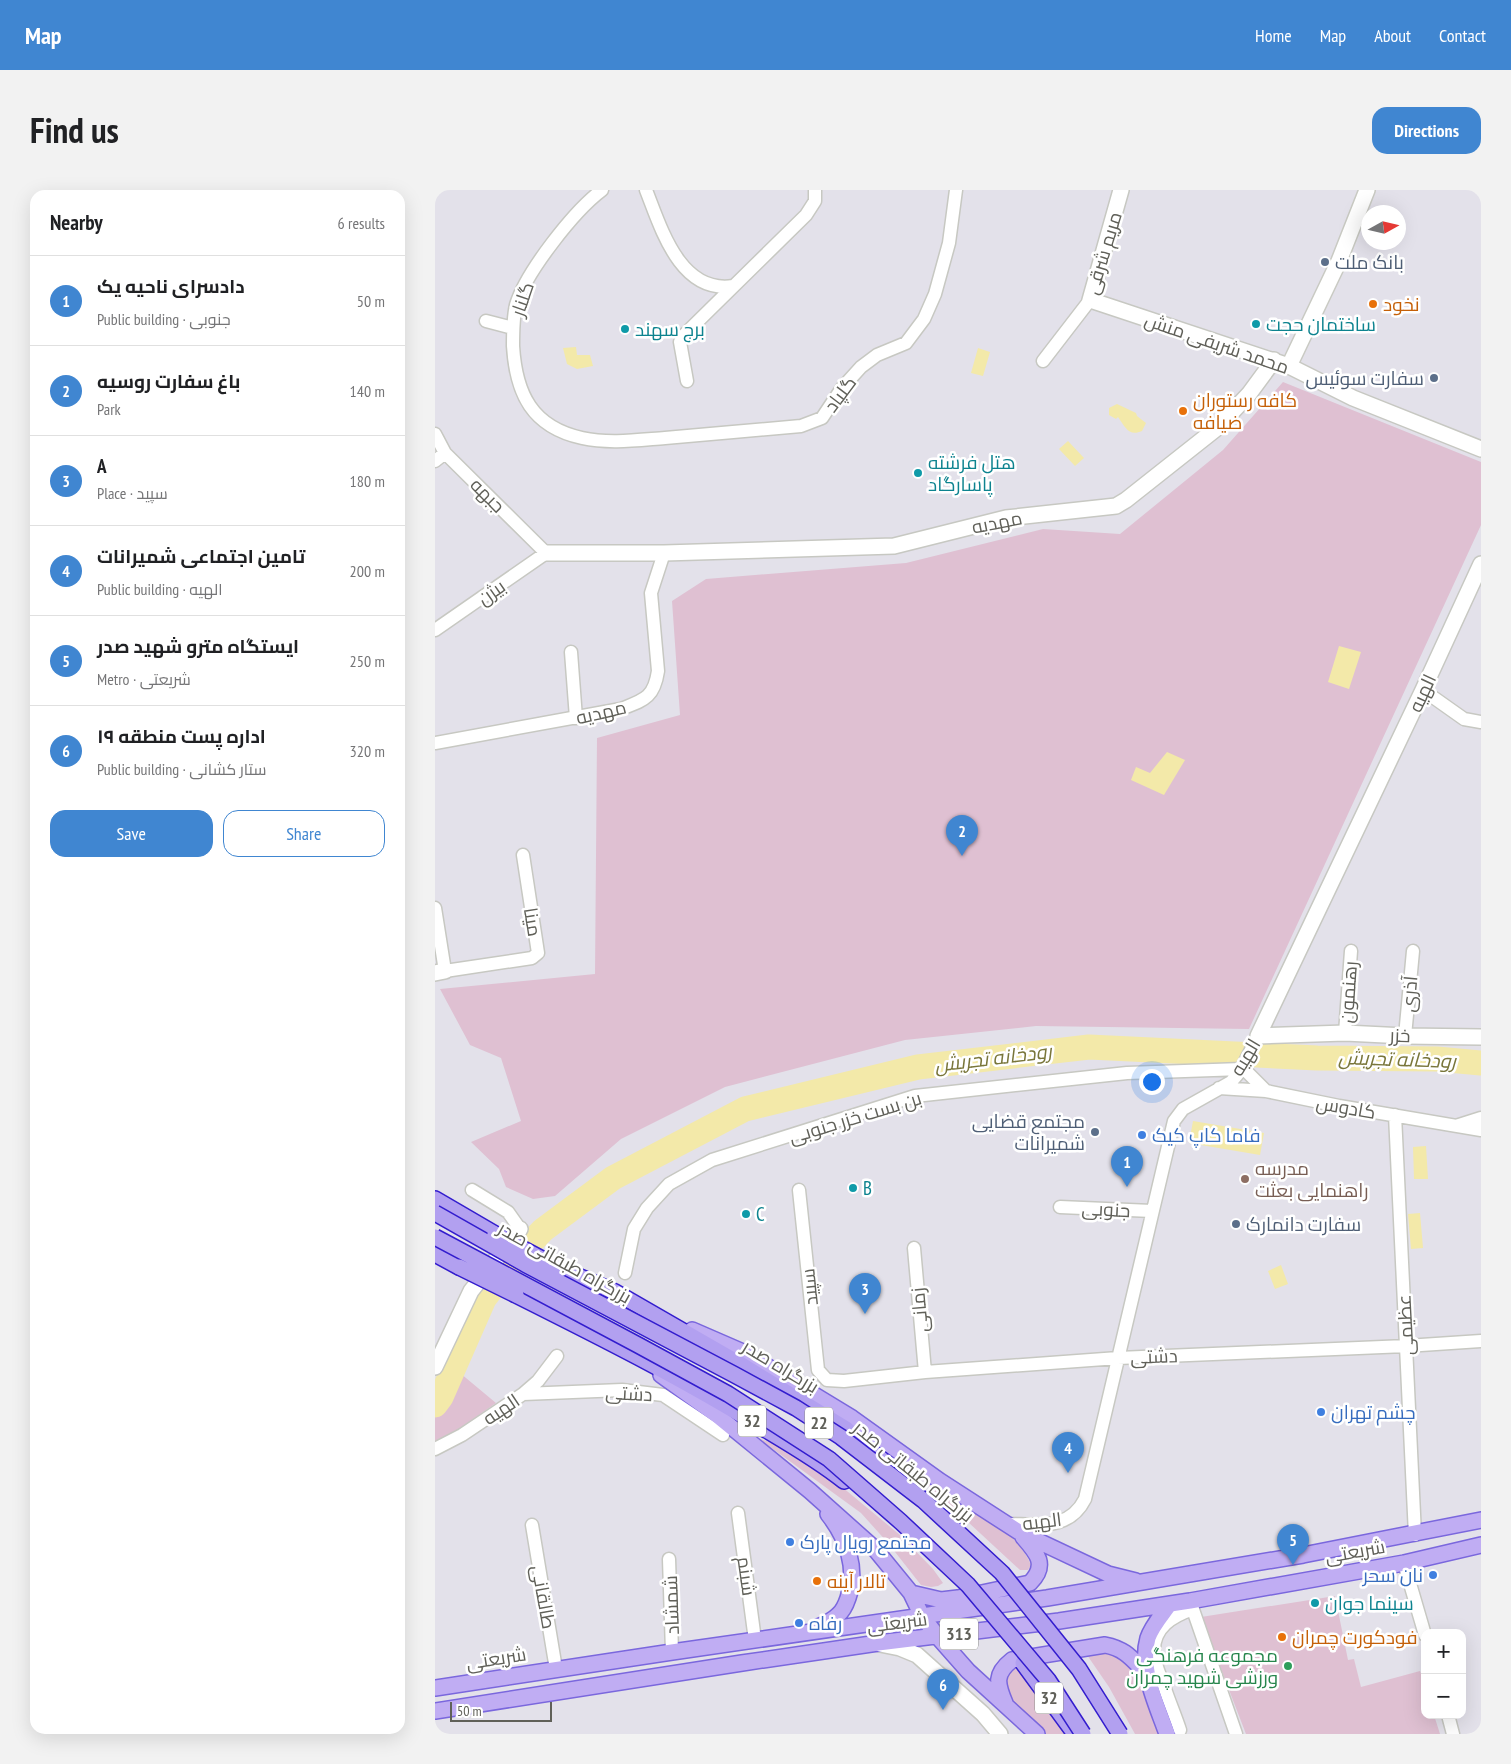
<!DOCTYPE html>
<html lang="en">
<head>
<meta charset="utf-8">
<style>
	:root { --surface:#fff; --page:#f2f2f2; --text:#202124; --muted:#757577; --line:#e0e0e0; --accent:#4086d1 }
	body { margin:0; font-family:"PT Sans Narrow",Cairo,sans-serif; background:var(--page); color:var(--text) }
	.controls { position:absolute; right:15px; bottom:15px; display:grid; overflow:hidden; border-radius:10px; box-shadow:0 5px 20px #0002 }
	.controls button { width:45px; height:45px; display:grid; place-items:center; padding:0; border:0; border-bottom:1px solid var(--line); background:var(--surface); color:var(--text); font:25px sans-serif }
	.compass { position:absolute; left:926px; top:15px; width:45px; height:45px; border-radius:50%; background:var(--surface); box-shadow:0 5px 20px #0002; rotate:82deg }
	.scale { position:absolute; left:15px; bottom:12px; width:102px; box-sizing:border-box; padding-left:5px; border:2px solid #606059; border-top:0; font-size:14px; line-height:18px; white-space:nowrap; color:#606059; -webkit-text-stroke:4px #fff; paint-order:stroke }
	.you { position:absolute; left:716px; top:891px; width:18px; height:18px; margin:-12px; border:4px solid #fff; border-radius:50%; background:#1a73e8; box-shadow:0 0 0 8px #1a73e833 }
	.badge { display:grid; place-items:center; width:32px; height:32px; border-radius:50%; background:var(--accent); color:#fff; font-size:16px; font-weight:700 }
	.pin { position:absolute; translate:-50% -41px; filter:drop-shadow(0 1px 2px #0008) }
	.pin::after { content:''; position:absolute; top:26px; width:18px; height:15px; background:inherit; clip-path:polygon(0 0,100% 0,50% 100%) }
	.list { margin:0; padding:0; list-style:none }
	h2 { display:flex; justify-content:space-between; align-items:center; height:65px; margin:0; padding:0 20px; font-size:21px }
	h2 small { font-size:16px; font-weight:400; color:var(--muted) }
	.list li { display:grid; grid-template-columns:32px 1fr auto; gap:15px; align-items:center; box-sizing:border-box; height:90px; padding:0 20px; border-top:1px solid var(--line) }
	.list b { display:block; font-size:19px; white-space:nowrap }
	.list p { margin:0; font-size:16px; white-space:nowrap; color:var(--muted) }
	.list em { font-size:16px; font-style:normal; color:var(--muted) }
	.actions { display:flex; gap:10px; padding:15px 20px }
	.actions a { flex:1; padding:11px 0; border:1px solid var(--accent); border-radius:15px; text-align:center; font-size:18px; color:var(--accent) }
	.actions .main { background:var(--accent); color:#fff }
	.map { position:relative; flex:none; width:1046px; height:1544px; overflow:hidden; border-radius:15px }
	header { display:flex; align-items:center; gap:30px; box-sizing:border-box; height:70px; padding:0 25px; background:var(--accent); color:#fff }
	header strong { font-size:24px }
	nav { display:flex; gap:28px; margin-inline-start:auto; font-size:18px }
	.intro { display:flex; align-items:center; justify-content:space-between; box-sizing:border-box; height:120px; padding:0 30px }
	h1 { margin:0; font-size:35px }
	.button { padding:12px 22px; border-radius:15px; background:var(--accent); color:#fff; font-size:18px; font-weight:700 }
	main { display:flex; gap:30px; padding:0 30px }
	aside { flex:1; background:var(--surface); border-radius:15px; box-shadow:0 5px 20px #0002 }
	.map>svg:first-child { display:block }
</style>
</head>
<body>
<header>
<strong>Map</strong>
<nav><a>Home</a><a>Map</a><a>About</a><a>Contact</a></nav>
</header>
<div class="intro"><h1>Find us</h1><a class="button">Directions</a></div>
<main>
<aside>
<h2>Nearby<small>6 results</small></h2>
<ul class="list">
<li><span class="badge">1</span><div><b>دادسرای ناحیه یک</b><p>Public building · جنوبی</p></div><em>50 m</em></li>
<li><span class="badge">2</span><div><b>باغ سفارت روسیه</b><p>Park</p></div><em>140 m</em></li>
<li><span class="badge">3</span><div><b>A</b><p>Place · سپید</p></div><em>180 m</em></li>
<li><span class="badge">4</span><div><b>تامین اجتماعی شمیرانات</b><p>Public building · الهیه</p></div><em>200 m</em></li>
<li><span class="badge">5</span><div><b>ایستگاه مترو شهید صدر</b><p>Metro · شریعتی</p></div><em>250 m</em></li>
<li><span class="badge">6</span><div><b>اداره پست منطقه ۱۹</b><p>Public building · ستار کشانی</p></div><em>320 m</em></li>
</ul>
<div class="actions"><a class="main">Save</a><a>Share</a></div>
</aside>
<div class="map">
<svg width="1046" height="1544" viewBox="0 0 1046 1544">
	<rect width="100%" height="100%" fill="#e3e1ea"/>
	<path fill="#dfc0d2" d="M 848,192 L 1046,272 L 1046,335 L 814,839 L 601,836 L 470,850 L 290,897 L 186,949 L 120,1006 L 98,1009 L 71,997 L 64,979 L 36,952 L 86,931 L 66,868 L 35,855 L 5,799 L 160,784 L 162,548 L 245,525 L 237,411 L 271,389 L 471,373 L 608,339 L 685,344 L 788,260 Z
		M 25,1183 L 61,1213 L 21,1241 L 0,1252 L 0,1226 L 7,1222 Z
		M 323,1248 L 351,1258 L 395,1287 L 465,1345 L 498,1379 L 508,1393 L 503,1396 L 496,1397 L 486,1395 L 453,1353 L 426,1323 Z
		M 481,1284 C 517,1305 580,1335 596,1375 L 593,1380 L 585,1380 Z
		M 900,1406 L 913,1470 L 919,1469 L 926,1497 L 985,1481 L 990,1495 L 990,1525 L 999,1525 L 1005,1544 L 811,1544 L 766,1427 Z
		M 662,1462 C 666,1462 671,1462 674,1463 C 704,1471 717,1518 725,1544 L 700,1544 L 674,1497 L 652,1465 Z
		M 579,1473 L 636,1544 L 610,1544 L 576,1509 L 571,1501 L 569,1485 Z"/>
	<path fill="#f3e9a9" d="M 141,157 L 142,165 L 155,165 L 158,176 L 142,179 L 132,174 L 128,158 Z
		M 543,158 L 555,162 L 548,186 L 536,183 Z
		M 682,214 L 701,223 L 702,226 L 711,233 L 707,241 C 694,247 690,237 683,227 L 681,229 L 674,225 L 674,218 Z
		M 633,251 L 649,268 L 640,276 L 624,259 Z
		M 904,456 L 926,462 L 914,499 L 893,492 Z
		M 732,562 L 750,570 L 729,605 L 696,590 L 701,577 L 715,583 Z
		M 758,931 L 829,943 L 825,965 L 754,953 Z
		M 991,956 L 993,989 L 979,989 L 978,957 Z
		M 985,1023 L 988,1058 L 976,1059 L 973,1024 Z
		M 846,1075 L 853,1094 L 840,1099 L 833,1081 Z"/>
	<g fill="none" stroke-linecap="round" stroke-linejoin="round">
		<path stroke="#f3e9a9" stroke-width="25" d="M 0,1215 L 6,1207 L 49,1109 L 79,1070 L 108,1040 L 178,988 L 310,919 L 483,877 L 654,857 L 882,868 L 1002,869 L 1046,873"/>
		<defs>
			<path id="minor" d="M 167,0 C 139,21 91,82 81,115 C 78,128 78,143 78,156 C 81,204 97,237 147,248 C 174,254 203,250 230,248 C 275,244 321,240 366,236 L 387,228 L 407,198 L 426,177 L 442,165 L 471,153 L 489,129 L 500,104 L 514,53 L 521,0
				M 211,0 C 226,38 245,104 298,96
				M 51,131 L 78,138
				M 608,171 L 655,110
				M 252,191 L 245,152 L 250,144 L 371,25 L 380,11 L 380,0
				M 0,244 L 10,263 L 111,363 L 0,440
				M 0,271 L 10,263
				M 136,462 L 141,528
				M 988,500 L 1029,529 L 1046,532
				M 0,553 L 186,519 C 209,510 219,508 223,481 L 216,403 L 229,363
				M 0,718 L 10,781 L 97,768 L 103,763 L 88,665
				M 910,843 L 916,761
				M 970,846 L 978,761
				M 813,871 L 809,879 L 831,901 L 904,916 L 1046,940
				M 784,898 L 831,901
				M 960,925 L 980,1345
				M 1024,935 L 1046,928
				M 37,1000 L 73,1022 L 85,1039
				M 364,1000 L 383,1180 L 392,1190 L 409,1191 L 490,1182 L 683,1168 L 971,1156 L 1046,1151
				M 625,1017 L 717,1021
				M 479,1058 L 490,1182
				M 190,1083 L 199,1039 L 212,1018 L 234,994 L 277,970 L 480,906 L 692,883 L 807,879
				M 88,1204 L 187,1200 L 228,1205 L 288,1245
				M 0,1259 L 27,1245 L 88,1204 L 103,1191 L 122,1166
				M 303,1323 L 320,1450
				M 571,1334 C 603,1334 634,1341 650,1309 L 739,931 L 748,919 L 796,892 C 809,879 814,862 823,846
				M 97,1335 L 121,1479
				M 234,1369 L 237,1462
				M 969,1373 L 990,1445
				M 755,1411 L 801,1544
				M 1013,1525 L 1018,1544
				M 745,1540 C 740,1525 734,1511 729,1496 C 725,1485 719,1473 719,1462 C 718,1437 738,1426 758,1419"/>
			<path id="tertiary" d="M 686,0 L 655,110 L 854,176 L 918,208 L 1046,259
				M 111,363 L 229,363 L 459,356 L 571,328 L 681,316 L 691,310 L 782,238 L 814,204 L 839,170
				M 1046,374 L 988,500 L 823,846 L 910,843 L 970,846 L 1046,847
				M 0,783 L 10,781
				M 807,879 L 809,879
				M 0,1177 L 36,1101 L 85,1039
				M 445,1454 L 465,1458 L 482,1465 L 548,1524 L 565,1544"/>
			<path id="secondary" d="M 854,176 L 904,71 L 932,0"/>
			<path id="primary" d="M 257,1140 L 310,1163 L 417,1228 L 505,1291 L 584,1342 L 673,1384 L 701,1391
				M 226,1185 L 283,1226 L 375,1301 L 440,1359 L 476,1403 L 487,1426 L 503,1447 L 533,1481 L 602,1544
				M 476,1403 L 506,1410 L 523,1408 L 595,1393 C 613,1375 602,1363 588,1347
				M 383,1437 C 390,1434 397,1431 403,1425 C 408,1421 411,1414 413,1408 C 423,1379 412,1348 393,1324
				M 0,1498 L 237,1462 L 612,1408 L 868,1365 L 1046,1330
				M 570,1513 C 562,1494 559,1484 577,1470 L 670,1455 C 691,1459 697,1469 712,1484
				M 0,1521 L 307,1473 L 443,1453 L 624,1431 L 755,1411 L 969,1373 L 1046,1355
				M 732,1544 C 722,1515 704,1480 713,1448 C 717,1436 727,1425 734,1415"/>
			<path id="trunk" d="M 0,1009 L 60,1044
				M 0,1064 L 24,1077
				M 122,1077 L 180,1102 L 305,1174 L 411,1239 L 452,1274
				M 81,1105 C 163,1146 245,1187 323,1235 C 353,1253 383,1270 409,1291
				M 588,1473 L 640,1544"/>
		</defs>
		<use href="#minor" stroke="#c7c8c2" stroke-width="15"/>
		<use href="#tertiary" stroke="#c7c8c2" stroke-width="18"/>
		<use href="#secondary" stroke="#c9cac3" stroke-width="18"/>
		<use href="#primary" stroke="#7a67dd" stroke-width="18"/>
		<use href="#trunk" stroke="#331dce" stroke-width="18"/>
		<use href="#minor" stroke="#fff" stroke-width="12"/>
		<use href="#tertiary" stroke="#fff" stroke-width="15"/>
		<use href="#secondary" stroke="#fff" stroke-width="15"/>
		<use href="#primary" stroke="#c0adf3" stroke-width="15"/>
		<use href="#trunk" stroke="#b2a0f0" stroke-width="15"/>
		<defs>
			<path id="trunk-bridge" d="M 0,1023 L 90,1074 L 300,1185 L 361,1218 L 406,1247 L 488,1310 L 567,1383 L 644,1479 L 685,1544
				M 60,1044 L 122,1077
				M 0,1047 L 203,1155 L 293,1204 L 394,1269 L 466,1332 L 533,1395 L 613,1490 L 648,1544
				M 24,1077 L 81,1105"/>
		</defs>
		<use href="#trunk-bridge" stroke="#331dce" stroke-width="18" stroke-linecap="butt"/>
		<use href="#trunk-bridge" stroke="#b2a0f0" stroke-width="15"/>
	</g>
	<g fill="#5c6f8a" stroke="#fff" stroke-width="2">
		<circle cx="890" cy="72" r="5"/>
		<circle cx="999" cy="188" r="5"/>
		<circle cx="660" cy="942" r="5"/>
		<circle cx="801" cy="1034" r="5"/>
	</g>
	<g fill="#e8710a" stroke="#fff" stroke-width="2">
		<circle cx="938" cy="114" r="5"/>
		<circle cx="748" cy="221" r="5"/>
		<circle cx="382" cy="1391" r="5"/>
		<circle cx="847" cy="1447" r="5"/>
	</g>
	<g fill="#0f9aa8" stroke="#fff" stroke-width="2">
		<circle cx="821" cy="134" r="5"/>
		<circle cx="190" cy="139" r="5"/>
		<circle cx="483" cy="283" r="5"/>
		<circle cx="418" cy="998" r="5"/>
		<circle cx="311" cy="1024" r="5"/>
		<circle cx="880" cy="1413" r="5"/>
	</g>
	<g fill="#3f7fe0" stroke="#fff" stroke-width="2">
		<circle cx="707" cy="945" r="5"/>
		<circle cx="886" cy="1222" r="5"/>
		<circle cx="355" cy="1352" r="5"/>
		<circle cx="998" cy="1385" r="5"/>
		<circle cx="364" cy="1433" r="5"/>
	</g>
	<circle fill="#8d6e63" stroke="#fff" stroke-width="2" cx="810" cy="989" r="5"/>
	<circle fill="#2e9e5b" stroke="#fff" stroke-width="2" cx="853" cy="1476" r="5"/>
	<g text-anchor="middle" stroke-width="5" stroke-linejoin="round" paint-order="stroke">
		<g fill="#fff" stroke="#90908b" stroke-width="1">
			<rect x="303" y="1215.5" width="28" height="31" rx="4"/>
			<rect x="370" y="1217.5" width="28" height="31" rx="4"/>
			<rect x="505" y="1428.5" width="38" height="31" rx="4"/>
			<rect x="600" y="1492.5" width="28" height="31" rx="4"/>
		</g>
		<g font-size="18" font-weight="bold" fill="#606059">
			<text x="317" y="1237">32</text>
			<text x="384" y="1239">22</text>
			<text x="524" y="1450">313</text>
			<text x="614" y="1514">32</text>
		</g>
		<g font-size="19" fill="#606059" stroke="#fff">
			<text transform="translate(668 63) rotate(-73)" y="7">مریم شرقی</text>
			<text transform="translate(87 109) rotate(-71)" y="7">گلنار</text>
			<text transform="translate(782 153) rotate(19)" y="7">محمد شریفی منش</text>
			<text transform="translate(405 204) rotate(-53)" y="7">گلپاد</text>
			<text transform="translate(53 305) rotate(45)" y="7">جبهه</text>
			<text transform="translate(562 332) rotate(-11)" y="7">مهدیه</text>
			<text transform="translate(56 402) rotate(-35)" y="7">بیژن</text>
			<text transform="translate(987 503) rotate(-65)" y="7">الهیه</text>
			<text transform="translate(166 522) rotate(-13)" y="7">مهدیه</text>
			<text transform="translate(98 732) rotate(81)" y="7">مینا</text>
			<text transform="translate(913 802) rotate(-86)" y="7">رهنمون</text>
			<text transform="translate(974 804) rotate(-85)" y="7">آذری</text>
			<text transform="translate(965 845) rotate(2)" y="7">خزر</text>
			<text transform="translate(810 867) rotate(-59)" y="7">الهیه</text>
			<text transform="translate(911 917) rotate(10)" y="7">کادوس</text>
			<text transform="translate(420 927) rotate(-17)" y="7">بن بست خزر جنوبی</text>
			<text transform="translate(671 1019) rotate(3)" y="7">جنوبی</text>
			<text transform="translate(130 1072) rotate(29)" y="7">بزرگراه طبقاتی صدر</text>
			<text transform="translate(374 1097) rotate(-96)" y="7">سپید</text>
			<text transform="translate(484 1120) rotate(-95)" y="7">زمانی</text>
			<text transform="translate(970 1135) rotate(-93)" y="7">عظیمی</text>
			<text transform="translate(719 1166) rotate(-2)" y="7">دشتی</text>
			<text transform="translate(346 1176) rotate(31)" y="7">بزرگراه صدر</text>
			<text transform="translate(194 1203) rotate(3)" y="7">دشتی</text>
			<text transform="translate(66 1219) rotate(-34)" y="7">الهیه</text>
			<text transform="translate(479 1281) rotate(39)" y="7">بزرگراه طبقاتی صدر</text>
			<text transform="translate(607 1331) rotate(-7)" y="7">الهیه</text>
			<text transform="translate(920 1361) rotate(-10)" y="7">شریعتی</text>
			<text transform="translate(312 1386) rotate(82)" y="7">شبنم</text>
			<text transform="translate(109 1407) rotate(80)" y="7">طالقانی</text>
			<text transform="translate(236 1415) rotate(-92)" y="7">شمشاد</text>
			<text transform="translate(462 1432) rotate(-7)" y="7">شریعتی</text>
			<text transform="translate(61 1468) rotate(-9)" y="7">شریعتی</text>
		</g>
		<g font-size="19" fill="#4e5e75" stroke="#fff" text-anchor="start">
			<text x="900" y="79">بانک ملت</text>
			<text x="989" y="195" text-anchor="end">سفارت سوئیس</text>
			<text x="650" y="938" text-anchor="end">مجتمع قضایی<tspan x="650" dy="22">شمیرانات</tspan></text>
			<text x="811" y="1041">سفارت دانمارک</text>
		</g>
		<g font-size="19" fill="#c56008" stroke="#fff" text-anchor="start">
			<text x="948" y="121">نخود</text>
			<text x="758" y="217">کافه رستوران<tspan x="758" dy="22">ضیافه</tspan></text>
			<text x="392" y="1398">تالار آینه</text>
			<text x="857" y="1454">فودکورت چمران</text>
		</g>
		<g font-size="19" fill="#0d838f" stroke="#fff" text-anchor="start">
			<text x="831" y="141">ساختمان حجت</text>
			<text x="200" y="146">برج سهند</text>
			<text x="493" y="279">هتل فرشته<tspan x="493" dy="22">پاسارگاد</tspan></text>
			<text x="428" y="1005">B</text>
			<text x="321" y="1031">C</text>
			<text x="890" y="1420">سینما جوان</text>
		</g>
		<g font-size="19" fill="#366cbe" stroke="#fff" text-anchor="start">
			<text x="717" y="952">فاما کاپ کیک</text>
			<text x="896" y="1229">چشم تهران</text>
			<text x="365" y="1359">مجتمع رویال پارک</text>
			<text x="988" y="1392" text-anchor="end">نان سحر</text>
			<text x="374" y="1440">رفاه</text>
		</g>
		<g font-size="19" fill="#785e54" stroke="#fff" text-anchor="start">
			<text x="820" y="985">مدرسه<tspan x="820" dy="22">راهنمایی بعثت</tspan></text>
		</g>
		<g font-size="19" fill="#27864d" stroke="#fff" text-anchor="end">
			<text x="843" y="1472">مجموعه فرهنگی<tspan x="843" dy="22">ورزشی شهید چمران</tspan></text>
		</g>
		<g font-size="20" font-style="italic" fill="#79763a" stroke="#fff">
			<text transform="translate(558 868) rotate(-7)" y="7">رودخانه تجریش</text>
			<text transform="translate(962 869) rotate(2)" y="7">رودخانه تجریش</text>
		</g>
	</g>
</svg>
<div class="controls">
<button>+</button>
<button>−</button>
</div>
<svg class="compass" viewBox="-18 -18 36 36"><path d="M0-13l5 13h-10z" fill="#e53935"/><path d="M0 13l5-13h-10z" fill="#757577"/></svg>
<div class="scale">50 m</div>
<div class="you"></div>
<div class="pin badge" style="left:692px;top:997px">1</div>
<div class="pin badge" style="left:527px;top:666px">2</div>
<div class="pin badge" style="left:430px;top:1124px">3</div>
<div class="pin badge" style="left:633px;top:1283px">4</div>
<div class="pin badge" style="left:858px;top:1375px">5</div>
<div class="pin badge" style="left:508px;top:1520px">6</div>
</div>
</main>
</body>
</html>
